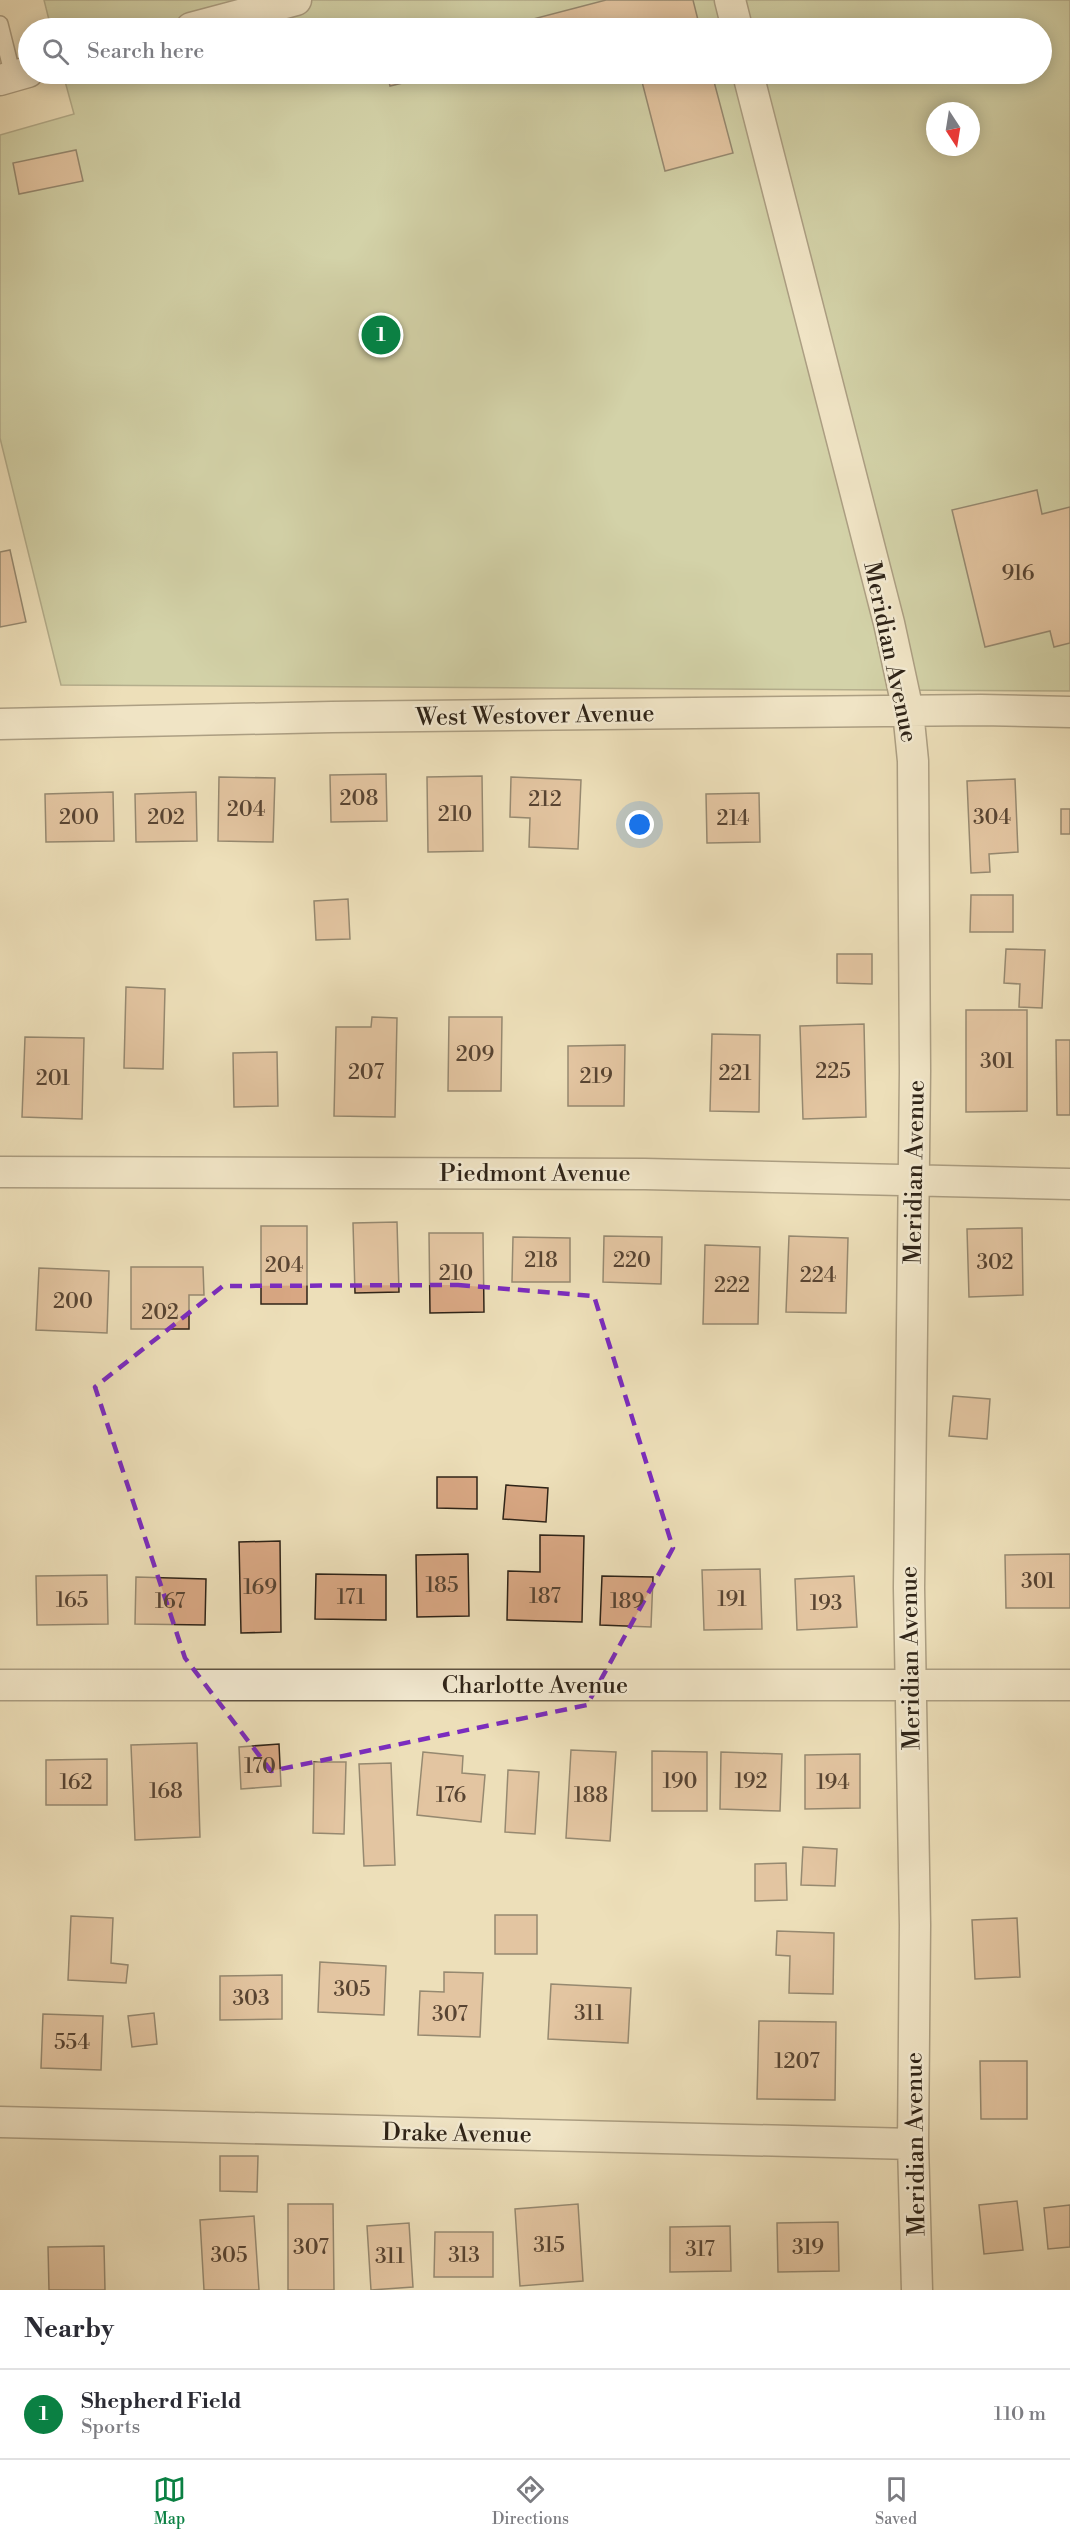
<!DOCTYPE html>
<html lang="en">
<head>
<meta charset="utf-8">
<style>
	:root { --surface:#fff; --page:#f7f7f7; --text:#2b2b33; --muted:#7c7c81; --line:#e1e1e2; --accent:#0b8043 }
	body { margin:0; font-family:"Libre Bodoni",serif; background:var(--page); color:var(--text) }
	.compass { position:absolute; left:926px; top:102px; width:54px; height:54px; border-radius:50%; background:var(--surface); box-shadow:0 3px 15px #0003; rotate:168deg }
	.you { position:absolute; left:640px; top:825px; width:21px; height:21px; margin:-15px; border:4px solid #fff; border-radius:50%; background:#1a73e8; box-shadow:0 0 0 9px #1a73e833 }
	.badge { display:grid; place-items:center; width:39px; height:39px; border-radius:50%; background:var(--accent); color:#fff; font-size:20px; font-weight:700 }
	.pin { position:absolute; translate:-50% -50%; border:3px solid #fff; box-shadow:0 2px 6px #0006 }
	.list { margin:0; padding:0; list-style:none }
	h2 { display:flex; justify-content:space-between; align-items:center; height:78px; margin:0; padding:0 24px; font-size:26px }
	h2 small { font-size:20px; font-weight:400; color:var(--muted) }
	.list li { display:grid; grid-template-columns:39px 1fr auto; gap:18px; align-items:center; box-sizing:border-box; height:90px; padding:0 24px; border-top:2px solid var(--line) }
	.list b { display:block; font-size:22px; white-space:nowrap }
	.list p { margin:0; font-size:20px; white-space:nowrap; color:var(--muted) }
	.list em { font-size:20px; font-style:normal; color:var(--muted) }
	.icon { flex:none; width:33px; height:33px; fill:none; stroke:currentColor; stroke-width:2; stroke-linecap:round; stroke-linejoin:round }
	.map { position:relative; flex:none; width:1070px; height:2290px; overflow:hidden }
	.search { position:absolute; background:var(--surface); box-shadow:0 3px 15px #0003; left:18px; right:18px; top:18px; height:66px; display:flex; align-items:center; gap:15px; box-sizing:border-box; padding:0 21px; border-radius:33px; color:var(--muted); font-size:22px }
	.sheet { height:168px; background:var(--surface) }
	nav { display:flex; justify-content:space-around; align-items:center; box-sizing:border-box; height:84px; border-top:2px solid var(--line); background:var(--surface); font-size:16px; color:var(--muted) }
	nav a { display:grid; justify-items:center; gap:3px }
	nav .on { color:var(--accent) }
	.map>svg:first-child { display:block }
</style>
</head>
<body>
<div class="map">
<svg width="1070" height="2290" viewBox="0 0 1070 2290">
	<rect width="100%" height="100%" fill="#eddfb9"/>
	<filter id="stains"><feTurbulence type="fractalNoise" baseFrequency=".00333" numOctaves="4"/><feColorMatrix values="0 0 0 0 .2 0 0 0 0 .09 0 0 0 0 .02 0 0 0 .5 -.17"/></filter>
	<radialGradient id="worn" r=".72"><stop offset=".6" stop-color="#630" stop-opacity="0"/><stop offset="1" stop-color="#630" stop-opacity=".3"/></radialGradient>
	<path fill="#b3c393" stroke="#707355" stroke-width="1.5" fill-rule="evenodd" d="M 44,0 L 1070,0 L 1070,691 L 61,685 L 0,438 L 0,135 L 74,114 L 63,74 L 1042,74 L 1042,28 L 51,28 ZM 935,111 L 971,111 L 971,147 L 935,147 Z"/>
	<path fill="#d8a783" stroke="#2e2317" stroke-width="1.5" d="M 606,0 L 693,0 L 700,28 L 515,28 L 514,24 Z
		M 387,74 L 440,74 L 390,86 Z
		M 640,74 L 712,74 L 733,153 L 665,171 Z
		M 76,150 L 83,181 L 19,194 L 13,163 Z
		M 1037,490 L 1042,514 L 1070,507 L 1070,643 L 1054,647 L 1050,631 L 985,647 L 952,510 Z
		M 10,550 L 26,622 L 0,627 L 0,552 Z
		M 386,774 L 387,821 L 331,822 L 330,775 Z
		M 482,776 L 483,851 L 428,852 L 427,777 Z
		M 219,777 L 275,778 L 273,842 L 218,841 Z
		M 511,777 L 581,780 L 578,849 L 529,847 L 530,818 L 510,817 Z
		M 1015,779 L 1018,852 L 989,854 L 990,872 L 971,873 L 967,781 Z
		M 113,792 L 114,841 L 46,842 L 45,794 Z
		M 196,792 L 197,841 L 136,842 L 135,794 Z
		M 759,793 L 760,842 L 707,843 L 706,794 Z
		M 1061,809 L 1070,809 L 1070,834 L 1061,834 Z
		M 971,895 L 1013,895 L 1013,932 L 970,932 Z
		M 348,899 L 350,939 L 316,940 L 314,901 Z
		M 1006,949 L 1045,950 L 1042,1008 L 1019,1007 L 1020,984 L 1004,983 Z
		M 837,954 L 872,954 L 872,984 L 837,983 Z
		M 126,987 L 165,989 L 163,1069 L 124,1068 Z
		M 966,1010 L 1027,1010 L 1027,1111 L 966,1112 Z
		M 372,1017 L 397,1018 L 395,1117 L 334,1116 L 336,1027 L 371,1027 Z
		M 449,1017 L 502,1017 L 501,1091 L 448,1091 Z
		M 864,1024 L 866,1117 L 803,1119 L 800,1026 Z
		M 712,1034 L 760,1035 L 759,1112 L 710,1111 Z
		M 25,1037 L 84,1038 L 82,1119 L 22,1117 Z
		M 1056,1040 L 1070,1040 L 1070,1115 L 1057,1115 Z
		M 625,1045 L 624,1106 L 568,1106 L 568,1046 Z
		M 277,1052 L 278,1106 L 234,1107 L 233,1053 Z
		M 397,1222 L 399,1292 L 355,1293 L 353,1223 Z
		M 261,1226 L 307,1226 L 307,1304 L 261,1304 Z
		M 1022,1228 L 1023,1295 L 969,1297 L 967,1229 Z
		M 429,1233 L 483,1233 L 484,1312 L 430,1313 Z
		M 604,1236 L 662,1237 L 661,1284 L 603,1282 Z
		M 789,1236 L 848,1238 L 846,1313 L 786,1312 Z
		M 513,1237 L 570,1238 L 570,1282 L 512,1282 Z
		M 705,1245 L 760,1247 L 758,1324 L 703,1324 Z
		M 131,1267 L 203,1267 L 204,1295 L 189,1295 L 189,1329 L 131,1329 Z
		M 39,1268 L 109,1271 L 107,1333 L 36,1330 Z
		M 953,1396 L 990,1399 L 987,1439 L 949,1436 Z
		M 437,1477 L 477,1477 L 477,1509 L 437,1508 Z
		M 506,1485 L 548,1488 L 546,1522 L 503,1519 Z
		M 540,1535 L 584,1536 L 582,1622 L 507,1620 L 508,1571 L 540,1572 Z
		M 280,1541 L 281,1632 L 241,1633 L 239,1542 Z
		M 468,1554 L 469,1616 L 417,1617 L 416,1555 Z
		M 1070,1554 L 1070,1608 L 1006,1608 L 1005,1555 Z
		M 760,1569 L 762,1629 L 704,1630 L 702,1570 Z
		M 316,1574 L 386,1575 L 386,1620 L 315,1619 Z
		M 107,1575 L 108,1624 L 37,1625 L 36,1576 Z
		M 602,1576 L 653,1577 L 651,1627 L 600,1625 Z
		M 854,1576 L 857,1627 L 797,1630 L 795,1579 Z
		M 136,1577 L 206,1579 L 205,1625 L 135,1624 Z
		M 197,1743 L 200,1837 L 135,1840 L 131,1745 Z
		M 279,1744 L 281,1786 L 241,1789 L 239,1747 Z
		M 571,1750 L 616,1752 L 610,1841 L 566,1838 Z
		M 652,1751 L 707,1752 L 707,1811 L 652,1811 Z
		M 423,1752 L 463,1756 L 462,1773 L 485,1775 L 481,1822 L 417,1815 Z
		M 721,1752 L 782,1754 L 780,1811 L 720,1809 Z
		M 860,1754 L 860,1808 L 805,1809 L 805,1755 Z
		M 107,1759 L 107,1805 L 46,1805 L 46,1760 Z
		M 314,1762 L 346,1762 L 344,1834 L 313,1833 Z
		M 391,1763 L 395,1865 L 364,1866 L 359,1764 Z
		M 508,1770 L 539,1772 L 535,1834 L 505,1832 Z
		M 803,1847 L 837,1849 L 835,1886 L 801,1885 Z
		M 786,1863 L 787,1900 L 755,1901 L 755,1864 Z
		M 495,1915 L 537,1915 L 537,1954 L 495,1954 Z
		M 71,1916 L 113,1918 L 111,1963 L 128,1965 L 126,1983 L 68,1980 Z
		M 1017,1918 L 1020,1977 L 975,1979 L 972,1920 Z
		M 777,1931 L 834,1933 L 833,1994 L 789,1993 L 790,1956 L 776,1955 Z
		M 320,1962 L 386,1966 L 384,2015 L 318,2012 Z
		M 444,1972 L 483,1973 L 480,2037 L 418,2035 L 420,1991 L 444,1992 Z
		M 282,1975 L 282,2019 L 220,2020 L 220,1976 Z
		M 551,1984 L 631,1988 L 628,2043 L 548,2039 Z
		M 154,2013 L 157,2044 L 132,2047 L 128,2016 Z
		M 43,2014 L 103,2016 L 101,2070 L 41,2068 Z
		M 759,2021 L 836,2022 L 835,2100 L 757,2099 Z
		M 980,2061 L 1027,2061 L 1027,2119 L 981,2119 Z
		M 220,2156 L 258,2156 L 257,2192 L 220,2191 Z
		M 1017,2201 L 1023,2250 L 984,2254 L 979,2205 Z
		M 288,2204 L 333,2204 L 334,2290 L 288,2290 Z
		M 578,2204 L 583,2281 L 520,2286 L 515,2209 Z
		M 1070,2205 L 1070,2247 L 1048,2249 L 1044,2208 Z
		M 254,2216 L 259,2290 L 204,2290 L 200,2220 Z
		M 838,2222 L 839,2271 L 778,2272 L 777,2223 Z
		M 409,2223 L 413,2287 L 371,2290 L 367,2226 Z
		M 730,2226 L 731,2271 L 670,2272 L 670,2227 Z
		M 435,2232 L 493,2232 L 493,2277 L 434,2277 Z
		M 104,2246 L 105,2290 L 49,2290 L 48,2247 Z"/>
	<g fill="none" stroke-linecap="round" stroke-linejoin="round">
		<defs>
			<path id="lane" d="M 0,24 L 13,76"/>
			<path id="street" d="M 730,0 L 737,28
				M 191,28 L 296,0
				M 748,74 L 889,623 L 908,711 L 913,761 L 915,1071 L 909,1588 L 915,1925 L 913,2144 L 917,2290
				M 0,80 L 28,72
				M 0,724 L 332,717 L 981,710 L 1070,712
				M 0,1172 L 645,1174 L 1070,1184
				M 0,1685 L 1070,1685
				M 0,2122 L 913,2144"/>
		</defs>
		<use href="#lane" stroke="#5e5240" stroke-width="18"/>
		<use href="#street" stroke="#5e5240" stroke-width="33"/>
		<use href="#lane" stroke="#f3ead2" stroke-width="15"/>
		<use href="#street" stroke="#f3ead2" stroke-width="30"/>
	</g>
	<path d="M0 0H1070V2290H0ZM 458,1285 L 594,1296 L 673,1548 L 587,1705 L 271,1771 L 185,1658 L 95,1387 L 223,1286 Z" fill="#eddfb9" fill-opacity=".55" fill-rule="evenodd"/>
	<path fill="none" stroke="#7b2cbf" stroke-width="4.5" stroke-dasharray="12 8" stroke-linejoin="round" d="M 458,1285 L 594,1296 L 673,1548 L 587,1705 L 271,1771 L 185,1658 L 95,1387 L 223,1286 Z"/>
	<g text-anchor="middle" stroke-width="5" stroke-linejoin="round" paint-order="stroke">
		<g font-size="21" fill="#584432">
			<text x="1018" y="580">916</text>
			<text x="359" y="805">208</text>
			<text x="545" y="806">212</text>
			<text x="246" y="816">204</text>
			<text x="455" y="821">210</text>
			<text x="79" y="824">200</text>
			<text x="166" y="824">202</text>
			<text x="992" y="824">304</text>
			<text x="733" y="825">214</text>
			<text x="475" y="1061">209</text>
			<text x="997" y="1068">301</text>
			<text x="833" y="1078">225</text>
			<text x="366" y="1079">207</text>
			<text x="735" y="1080">221</text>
			<text x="596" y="1083">219</text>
			<text x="53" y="1085">201</text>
			<text x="541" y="1267">218</text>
			<text x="632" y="1267">220</text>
			<text x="995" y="1269">302</text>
			<text x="284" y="1272">204</text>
			<text x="456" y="1280">210</text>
			<text x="818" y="1282">224</text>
			<text x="732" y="1292">222</text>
			<text x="73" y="1308">200</text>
			<text x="160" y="1319">202</text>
			<text x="1038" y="1588">301</text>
			<text x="442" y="1592">185</text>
			<text x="260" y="1594">169</text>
			<text x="545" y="1603">187</text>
			<text x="351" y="1604">171</text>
			<text x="732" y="1606">191</text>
			<text x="72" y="1607">165</text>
			<text x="170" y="1608">167</text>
			<text x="627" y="1608">189</text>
			<text x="826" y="1610">193</text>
			<text x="260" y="1773">170</text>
			<text x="680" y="1788">190</text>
			<text x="751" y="1788">192</text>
			<text x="76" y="1789">162</text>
			<text x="833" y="1789">194</text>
			<text x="166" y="1798">168</text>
			<text x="451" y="1802">176</text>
			<text x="591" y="1802">188</text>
			<text x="352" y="1996">305</text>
			<text x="251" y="2005">303</text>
			<text x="589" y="2020">311</text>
			<text x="450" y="2021">307</text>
			<text x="72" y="2049">554</text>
			<text x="797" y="2068">1207</text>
			<text x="549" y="2252">315</text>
			<text x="311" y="2254">307</text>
			<text x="808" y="2254">319</text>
			<text x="700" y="2256">317</text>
			<text x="229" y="2262">305</text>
			<text x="464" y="2262">313</text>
			<text x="390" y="2263">311</text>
		</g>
		<g font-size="24" fill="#2e2317" stroke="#f3ead2">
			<text transform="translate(891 652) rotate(78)" y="8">Meridian Avenue</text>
			<text transform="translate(535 715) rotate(-1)" y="8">West Westover Avenue</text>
			<text transform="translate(914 1172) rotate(-89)" y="8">Meridian Avenue</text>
			<text x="535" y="1181">Piedmont Avenue</text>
			<text transform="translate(910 1658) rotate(-91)" y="8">Meridian Avenue</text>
			<text x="535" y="1693">Charlotte Avenue</text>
			<text transform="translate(457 2133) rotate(1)" y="8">Drake Avenue</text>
			<text transform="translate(915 2144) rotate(-91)" y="8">Meridian Avenue</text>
		</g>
	</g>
	<rect width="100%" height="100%" filter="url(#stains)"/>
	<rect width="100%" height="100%" fill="url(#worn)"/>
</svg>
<svg class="compass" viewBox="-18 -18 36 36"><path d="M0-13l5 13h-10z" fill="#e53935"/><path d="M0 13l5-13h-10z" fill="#7c7c81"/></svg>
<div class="you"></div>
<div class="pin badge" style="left:381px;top:335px">1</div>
<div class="search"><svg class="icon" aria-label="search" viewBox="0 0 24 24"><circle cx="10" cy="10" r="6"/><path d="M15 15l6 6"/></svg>Search here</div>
</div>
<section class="sheet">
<h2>Nearby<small></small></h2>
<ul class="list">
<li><span class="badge">1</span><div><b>Shepherd Field</b><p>Sports</p></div><em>110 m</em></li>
</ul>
</section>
<nav>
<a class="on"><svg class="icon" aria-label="map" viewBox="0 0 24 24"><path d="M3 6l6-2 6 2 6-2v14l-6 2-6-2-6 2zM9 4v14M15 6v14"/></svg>Map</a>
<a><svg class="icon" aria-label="directions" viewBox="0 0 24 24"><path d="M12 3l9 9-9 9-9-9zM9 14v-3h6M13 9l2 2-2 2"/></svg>Directions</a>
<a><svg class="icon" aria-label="saved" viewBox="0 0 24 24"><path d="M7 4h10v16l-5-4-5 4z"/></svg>Saved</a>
</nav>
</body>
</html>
